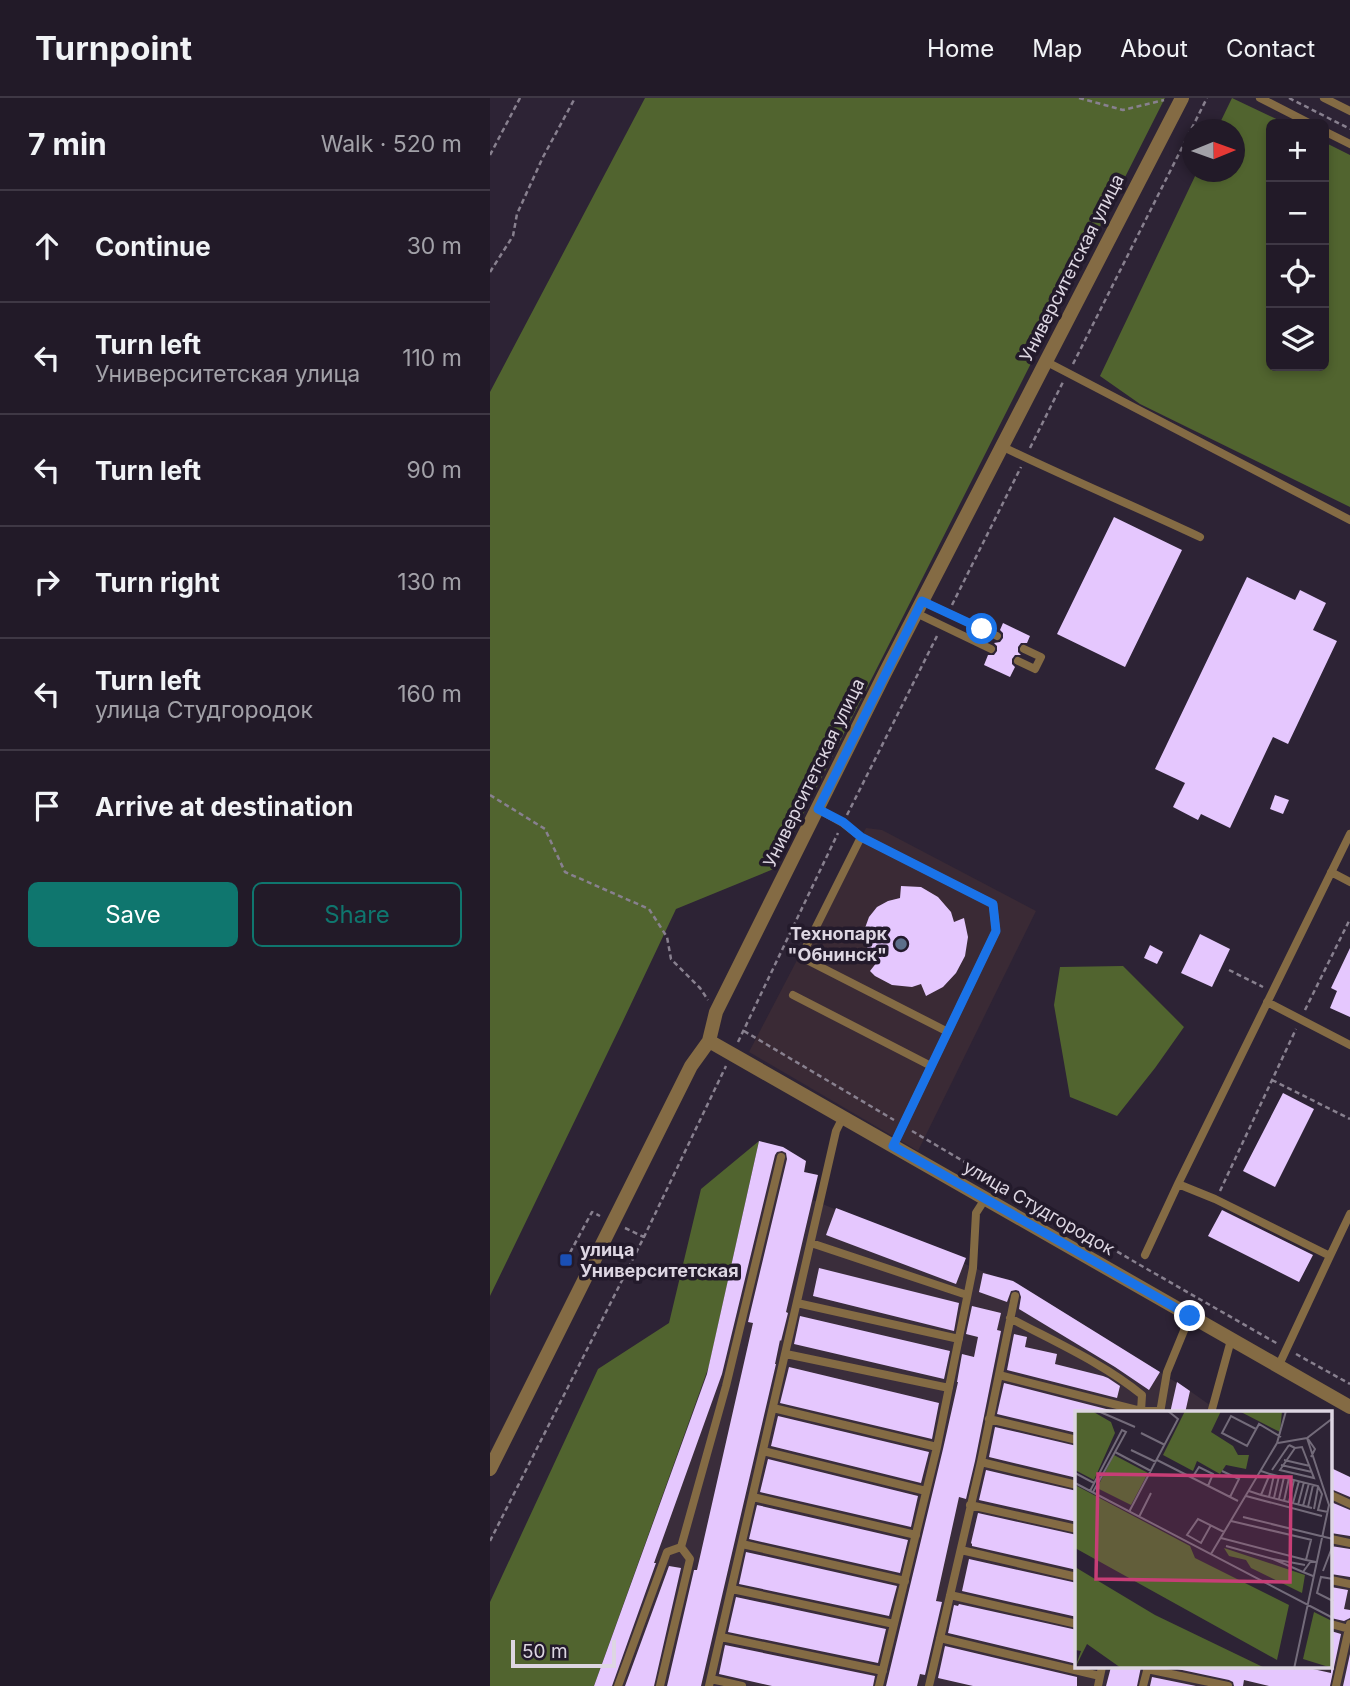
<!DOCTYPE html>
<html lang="en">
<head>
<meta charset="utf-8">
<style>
	:root { --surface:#221a28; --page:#2e2734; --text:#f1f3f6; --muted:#a2a1a8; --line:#3f3845; --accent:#0f766e }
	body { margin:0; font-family:Inter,sans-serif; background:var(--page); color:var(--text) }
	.controls { position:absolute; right:21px; top:21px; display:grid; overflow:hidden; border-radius:10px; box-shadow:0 4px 10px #0003 }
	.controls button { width:63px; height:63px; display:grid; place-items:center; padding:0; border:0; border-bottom:2px solid var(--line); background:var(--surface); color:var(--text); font:35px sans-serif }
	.compass { position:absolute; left:692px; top:21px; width:63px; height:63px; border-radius:50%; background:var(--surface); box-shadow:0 4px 10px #0003; rotate:89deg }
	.scale { position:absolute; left:21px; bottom:18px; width:105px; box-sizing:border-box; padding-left:7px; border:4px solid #ddd6e2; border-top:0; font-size:19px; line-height:24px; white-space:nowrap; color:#ddd6e2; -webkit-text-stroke:5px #231a2b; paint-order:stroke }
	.stop { position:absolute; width:21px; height:21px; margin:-16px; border:5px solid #1a73e8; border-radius:50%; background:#fff }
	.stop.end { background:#1a73e8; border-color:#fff; box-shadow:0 2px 7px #0008 }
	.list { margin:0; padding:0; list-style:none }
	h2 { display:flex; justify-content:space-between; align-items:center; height:91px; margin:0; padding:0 28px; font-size:30px }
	h2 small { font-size:23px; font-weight:400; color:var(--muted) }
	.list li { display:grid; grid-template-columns:46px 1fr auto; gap:21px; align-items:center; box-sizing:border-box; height:112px; padding:0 28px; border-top:2px solid var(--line) }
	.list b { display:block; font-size:26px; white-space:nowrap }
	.list p { margin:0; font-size:23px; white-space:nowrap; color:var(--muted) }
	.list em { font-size:23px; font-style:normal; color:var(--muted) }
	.actions { display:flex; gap:14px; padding:21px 28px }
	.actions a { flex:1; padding:16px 0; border:2px solid var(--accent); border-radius:10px; text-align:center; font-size:24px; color:var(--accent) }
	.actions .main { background:var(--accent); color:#fff }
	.icon { flex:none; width:38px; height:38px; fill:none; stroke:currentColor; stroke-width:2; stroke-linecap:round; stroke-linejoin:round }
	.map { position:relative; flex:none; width:860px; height:1588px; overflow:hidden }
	header { display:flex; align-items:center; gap:42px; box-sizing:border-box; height:98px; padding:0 35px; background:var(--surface); border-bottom:2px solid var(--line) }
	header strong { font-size:33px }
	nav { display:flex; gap:38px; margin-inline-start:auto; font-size:24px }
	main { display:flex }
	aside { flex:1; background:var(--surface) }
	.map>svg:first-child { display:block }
</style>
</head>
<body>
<header>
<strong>Turnpoint</strong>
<nav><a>Home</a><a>Map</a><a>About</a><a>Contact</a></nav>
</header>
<main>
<aside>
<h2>7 min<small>Walk · 520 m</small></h2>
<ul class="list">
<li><svg class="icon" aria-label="ahead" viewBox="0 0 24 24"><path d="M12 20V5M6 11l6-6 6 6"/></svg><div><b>Continue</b></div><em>30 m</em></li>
<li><svg class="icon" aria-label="left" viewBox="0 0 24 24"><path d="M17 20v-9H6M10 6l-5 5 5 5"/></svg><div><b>Turn left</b><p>Университетская улица</p></div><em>110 m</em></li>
<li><svg class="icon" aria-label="left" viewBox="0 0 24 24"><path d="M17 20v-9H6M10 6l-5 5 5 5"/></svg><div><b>Turn left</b></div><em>90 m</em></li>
<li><svg class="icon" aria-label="right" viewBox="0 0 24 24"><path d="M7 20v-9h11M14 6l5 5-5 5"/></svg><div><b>Turn right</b></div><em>130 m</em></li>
<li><svg class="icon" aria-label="left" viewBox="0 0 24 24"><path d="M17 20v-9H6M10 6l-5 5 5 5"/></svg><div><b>Turn left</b><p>улица Студгородок</p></div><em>160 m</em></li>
<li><svg class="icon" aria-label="arrive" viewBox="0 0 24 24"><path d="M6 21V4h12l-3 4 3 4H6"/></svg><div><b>Arrive at destination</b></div></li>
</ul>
<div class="actions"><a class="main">Save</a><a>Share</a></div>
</aside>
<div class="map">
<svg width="860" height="1588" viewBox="0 0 860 1588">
	<rect width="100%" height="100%" fill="#2d2335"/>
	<path fill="#3a2a35" d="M 376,730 L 392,732 L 546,813 L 428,1053 L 259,954 Z"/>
	<path fill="#3a2d3b" d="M 269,1043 L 285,1047 L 302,1055 L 316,1063 L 315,1074 L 328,1077 L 323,1102 L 506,1179 L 518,1181 L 536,1191 L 700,1293 L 731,1315 L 587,1315 L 587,1569 L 841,1569 L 841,1369 L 860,1379 L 860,1588 L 104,1588 L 219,1268 Z"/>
	<path fill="#51642f" d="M 155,0 L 675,0 L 286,770 L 186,811 L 132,925 L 0,1198 L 0,294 Z
		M 742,0 L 797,26 L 781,26 L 781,268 L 834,268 L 834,44 L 860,57 L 860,409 L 650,306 L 610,278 L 707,74 L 744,74 L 744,32 L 727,31 Z
		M 633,868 L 694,929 L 665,970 L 627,1018 L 580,999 L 564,907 L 570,869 Z
		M 269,1043 L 219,1268 L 104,1588 L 0,1588 L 0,1504 L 108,1271 L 179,1225 L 211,1091 Z"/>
	<path fill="#e5c7fe" d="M 624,419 L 692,452 L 635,569 L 567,536 Z
		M 757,479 L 805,502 L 810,492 L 836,505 L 823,532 L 847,543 L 798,646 L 783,639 L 740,730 L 711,716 L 708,722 L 683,709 L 695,685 L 665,671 Z
		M 513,525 L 540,538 L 537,545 L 531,545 L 528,549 L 528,554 L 531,557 L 525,557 L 522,561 L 522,566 L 525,569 L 520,579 L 494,567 L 498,557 L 504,557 L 507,553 L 507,548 L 504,545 L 510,544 L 513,540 L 513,535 L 510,532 Z
		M 785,697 L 799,702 L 793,716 L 780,711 Z
		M 411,788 L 431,789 L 448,799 L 461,814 L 464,824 L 474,820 L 478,839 L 475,858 L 466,875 L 453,889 L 436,898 L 431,886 L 422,889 L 402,887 L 385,878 L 380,873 L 387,864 L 379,854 L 375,843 L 375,830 L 379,819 L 387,809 L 398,803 L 410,800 Z
		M 710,836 L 740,851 L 722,889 L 691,875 Z
		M 660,847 L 673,854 L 667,866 L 654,860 Z
		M 860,850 L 860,919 L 840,910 L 847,893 L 841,890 Z
		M 793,995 L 824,1011 L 785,1089 L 753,1073 Z
		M 269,1043 L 293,1049 L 316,1063 L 314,1074 L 328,1077 L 296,1214 L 298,1215 L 291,1243 L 290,1242 L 285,1266 L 286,1266 L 211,1588 L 177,1588 L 204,1472 L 207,1472 L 263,1225 L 258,1224 L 297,1061 L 296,1055 L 292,1053 L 287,1054 L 285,1057 L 232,1276 L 164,1465 L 166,1465 L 122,1588 L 104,1588 L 217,1276 Z
		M 346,1110 L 476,1160 L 466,1186 L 336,1137 Z
		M 732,1112 L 823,1157 L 809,1184 L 718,1138 Z
		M 329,1170 L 469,1205 L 464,1233 L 323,1198 Z
		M 493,1175 L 523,1183 L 670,1274 L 659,1292 L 625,1269 L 529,1211 L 531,1199 L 529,1193 L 526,1192 L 521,1193 L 517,1204 L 489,1194 Z
		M 482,1208 L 511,1215 L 507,1232 L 511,1233 L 485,1363 L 476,1401 L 469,1399 L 446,1503 L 452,1504 L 435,1577 L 430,1576 L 427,1588 L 396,1588 L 453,1351 L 468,1284 L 467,1284 L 472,1256 L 484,1259 L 488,1239 L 476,1236 Z
		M 310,1218 L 460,1253 L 454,1281 L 304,1246 Z
		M 524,1236 L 537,1239 L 535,1249 L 567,1256 L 565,1266 L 613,1278 L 618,1280 L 630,1288 L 627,1300 L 517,1272 Z
		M 299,1269 L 449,1305 L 442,1341 L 290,1305 Z
		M 687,1284 L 700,1293 L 695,1315 L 680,1315 Z
		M 514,1285 L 624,1313 L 623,1315 L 587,1315 L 587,1335 L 507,1316 Z
		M 288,1318 L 439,1354 L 431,1385 L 281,1348 Z
		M 505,1329 L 587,1348 L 587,1380 L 499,1359 Z
		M 278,1361 L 428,1398 L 421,1429 L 270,1394 Z
		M 841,1370 L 860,1379 L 860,1399 L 841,1391 Z
		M 496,1372 L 587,1393 L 587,1424 L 489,1402 Z
		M 841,1404 L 860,1412 L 860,1438 L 841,1435 Z
		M 267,1407 L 418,1442 L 410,1475 L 259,1441 Z
		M 488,1415 L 587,1437 L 587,1472 L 482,1448 L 482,1446 L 481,1445 Z
		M 841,1448 L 860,1451 L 860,1479 L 841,1476 Z
		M 256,1454 L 407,1488 L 399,1518 L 249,1486 Z
		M 479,1461 L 587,1485 L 587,1519 L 472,1493 Z
		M 179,1468 L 191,1470 L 164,1588 L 135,1588 Z
		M 841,1489 L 858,1492 L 854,1511 L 860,1512 L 860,1520 L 854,1523 L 841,1520 Z
		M 246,1499 L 396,1531 L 388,1565 L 238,1534 Z
		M 469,1506 L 587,1532 L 587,1566 L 458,1535 L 464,1507 L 468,1508 Z
		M 841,1533 L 851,1536 L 840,1588 L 779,1588 L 754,1582 L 753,1588 L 744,1588 L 743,1584 L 739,1582 L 678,1569 L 814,1569 L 841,1575 Z
		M 235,1547 L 385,1578 L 383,1588 L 282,1588 L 229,1576 Z
		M 455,1548 L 587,1579 L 587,1588 L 483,1588 L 448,1580 Z
		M 860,1556 L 860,1588 L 853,1588 Z
		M 621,1569 L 651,1569 L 647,1588 L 616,1588 Z
		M 662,1579 L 706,1588 L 660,1588 Z"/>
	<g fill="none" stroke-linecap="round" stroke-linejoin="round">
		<path stroke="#88808f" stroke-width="2.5" stroke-dasharray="5 3.5" stroke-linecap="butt" d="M 589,0 L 633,12 L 674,2
			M 799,0 L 860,31
			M 0,57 L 30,0
			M 0,174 L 23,138 L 27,116 L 53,59 L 85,0
			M 583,266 L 717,0
			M 540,350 L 573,284
			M 462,507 L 531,369
			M 0,697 L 55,731 L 75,774 L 159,811 L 177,839 L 181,861 L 210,890 L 218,902
			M 357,717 L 447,538
			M 739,872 L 773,889
			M 815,912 L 860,821
			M 254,933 L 404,1022
			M 248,944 L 348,735
			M 782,982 L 860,1021
			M 422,1033 L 650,1167 L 788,1246
			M 730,1093 L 806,931
			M 135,1130 L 154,1139
			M 76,1162 L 102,1114 L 110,1118
			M 806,1256 L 860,1286
			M 0,1443 L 154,1139 L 236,968"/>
		<path stroke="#846b44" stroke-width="8" d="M 770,0 L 821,26
			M 834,0 L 860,13
			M 834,33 L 860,46
			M 555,263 L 860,422
			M 511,348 C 577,380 644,408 710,439
			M 432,503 L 507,538
			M 426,515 L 501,551
			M 528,563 L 545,571 L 551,559 L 534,551
			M 328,711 L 353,725 L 371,739
			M 841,774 L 860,784
			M 303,897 L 441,968
			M 777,904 L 860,947
			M 403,1048 L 506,833 L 503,806 L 371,739 L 311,859 L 458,934
			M 688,1086 L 725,1101 L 840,1158 L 860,1116
			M 321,1145 L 477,1197
			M 655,1157 L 688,1086 L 860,736
			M 307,1205 L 469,1241
			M 520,1220 C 565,1244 613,1265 652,1297 L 651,1313
			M 296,1256 L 459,1290
			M 788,1269 L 840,1158
			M 509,1277 L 651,1313 L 671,1313
			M 283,1310 L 447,1349
			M 670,1315 L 677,1274 L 700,1218
			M 721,1315 L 741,1242
			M 499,1321 L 587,1342
			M 273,1353 L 436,1393
			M 491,1364 L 587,1387
			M 841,1397 L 860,1406
			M 263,1399 L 426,1437
			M 480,1407 L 587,1431
			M 841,1441 L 860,1445
			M 252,1446 L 415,1483
			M 191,1449 L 236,1288 L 291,1059
			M 471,1452 L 587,1479
			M 841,1482 L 860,1486
			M 242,1491 L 404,1526
			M 460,1497 L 587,1526
			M 841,1526 L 859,1531
			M 231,1539 L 393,1573
			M 450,1540 L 610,1578
			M 657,1571 L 738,1588
			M 221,1581 L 252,1588
			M 128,1588 L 177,1454 L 191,1449 L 200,1461 L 170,1588
			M 219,1588 L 346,1033 L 353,1019
			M 389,1588 L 447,1349 L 483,1170 L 486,1115 L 495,1101
			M 439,1588 L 491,1364 L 525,1198
			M 608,1588 L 612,1569
			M 653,1588 L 658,1569
			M 846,1588 L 860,1526"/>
		<path stroke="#846b44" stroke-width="14" d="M 219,943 L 860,1309
			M 0,1371 L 201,968 L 219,943 L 226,914 L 395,575 L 692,0"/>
	</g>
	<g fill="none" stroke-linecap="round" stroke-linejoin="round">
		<path stroke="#1a73e8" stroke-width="9" d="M 492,531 L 432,503 L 328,711 L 353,724 L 371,739 L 503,806 L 506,833 L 403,1048 L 700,1218"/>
	</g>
	<circle fill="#5c6f8a" stroke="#231a2b" stroke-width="2.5" cx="411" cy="846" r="7"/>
	<rect fill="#1a4fb4" stroke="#231a2b" stroke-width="2.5" x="69" y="1155" width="14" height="14" rx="3.5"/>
	<g text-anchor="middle" stroke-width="7" stroke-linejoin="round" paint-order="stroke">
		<g font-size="18" fill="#ddd6e2" stroke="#231a2b">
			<text transform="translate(582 170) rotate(-63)" y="6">Университетская улица</text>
			<text transform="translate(324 675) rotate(-64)" y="6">Университетская улица</text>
			<text transform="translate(549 1110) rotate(30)" y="6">улица Студгородок</text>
		</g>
		<g font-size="18" font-weight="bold" fill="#ddd6e2" stroke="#231a2b" text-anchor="end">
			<text x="397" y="842">Технопарк<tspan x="397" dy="21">"Обнинск"</tspan></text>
			<text x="90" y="1158" text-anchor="start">улица<tspan x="90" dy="21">Университетская</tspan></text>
		</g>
	</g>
	<g transform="translate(585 1313)">
		<rect width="257" height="257" fill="#2d2335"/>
		<path d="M 0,0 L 17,0 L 36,11 L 40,22 L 19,69 L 0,59 ZM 110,0 L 146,0 L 136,21 L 158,35 L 163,44 L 174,44 L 171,58 L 151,54 L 145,63 L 122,50 L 118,60 L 88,44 ZM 164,0 L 207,0 L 205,21 ZM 39,44 L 73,62 L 56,94 L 22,77 ZM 0,74 L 115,135 L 120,147 L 214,194 L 202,249 L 0,137 ZM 149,137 L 230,164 L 227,182 L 176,157 L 171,149 L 154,145 ZM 0,156 L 80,204 L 190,257 L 46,257 L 12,233 L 0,257 L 6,240 L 0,239 ZM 239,201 L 257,210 L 257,257 L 228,248 Z" fill="#51642f"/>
		<path fill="none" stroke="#736b7a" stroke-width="2" d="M 23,0 L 60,16M 181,18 L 156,5 L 147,22 L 172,35 L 184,13 L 206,26M 66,22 L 90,34M 233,28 L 240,38 L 236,46M 203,32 L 232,27 L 258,7M 214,34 L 220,37 L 205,59 L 239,67 L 227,36 L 220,37M 56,39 L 81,51M 40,41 L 76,60M 82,49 L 163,90M 209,49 L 235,55M 206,54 L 237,61M 197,59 L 214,34M 147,60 L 164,68 L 155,86M 0,62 L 19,72M 195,63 L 243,75 L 247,83 L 243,99 L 253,101M 117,67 L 124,56 L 138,63 L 133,75M 0,72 L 258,207M 15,80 L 47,19 L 51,21 L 18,81M 174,80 L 186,84 L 195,63 L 186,60M 186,84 L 237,97M 171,85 L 247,105M 194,86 L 199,64M 199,87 L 204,65M 204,88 L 209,66M 209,90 L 214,67M 214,91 L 219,69M 218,92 L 224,70M 223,94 L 229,71M 228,95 L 234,72M 233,96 L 238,74M 239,98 L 243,76M 54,101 L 103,8 L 93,0M 64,106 L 76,82M 168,106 L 258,128M 156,110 L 237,129M 136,114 L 126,132 L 112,124 L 123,108 L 149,121M 146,127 L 231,149M 236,129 L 231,149 L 241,151M 151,135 L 198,148M 136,143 L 202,32 L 211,0M 236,150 L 228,161 L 238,165M 248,160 L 258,134M 228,161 L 198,148 L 230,154M 258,168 L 246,166 L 242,182 L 258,190M 219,258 L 254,94 L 232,27"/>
		<path fill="#c73e76" fill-opacity="0.15" stroke="#c73e76" stroke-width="3.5" d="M 23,63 L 216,66 L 215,171 L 21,168 Z"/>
		<rect width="257" height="257" fill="none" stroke="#ddd6e2" stroke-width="3.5"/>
	</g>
</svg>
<div class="controls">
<button>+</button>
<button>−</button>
<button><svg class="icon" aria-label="locate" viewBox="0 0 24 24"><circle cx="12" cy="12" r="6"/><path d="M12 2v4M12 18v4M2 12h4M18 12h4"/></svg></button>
<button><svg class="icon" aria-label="layers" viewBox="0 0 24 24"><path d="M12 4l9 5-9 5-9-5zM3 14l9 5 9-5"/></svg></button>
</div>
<svg class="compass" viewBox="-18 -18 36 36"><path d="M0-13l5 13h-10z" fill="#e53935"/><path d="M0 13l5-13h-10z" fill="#a2a1a8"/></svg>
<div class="scale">50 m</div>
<div class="stop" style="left:492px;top:531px"></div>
<div class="stop end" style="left:700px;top:1218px"></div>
</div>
</main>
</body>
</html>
